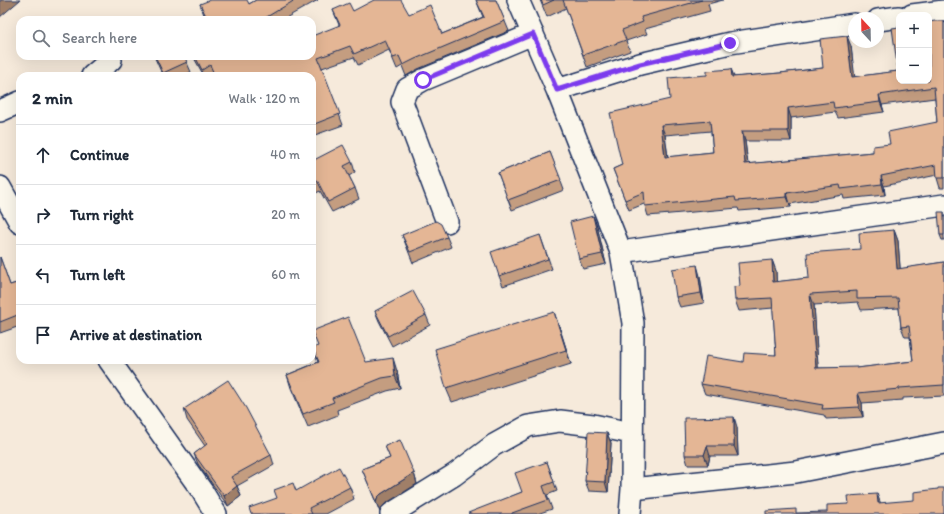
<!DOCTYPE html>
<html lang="en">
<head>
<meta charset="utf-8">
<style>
	:root { --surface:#fff; --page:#f2f2f3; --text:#1f2937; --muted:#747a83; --line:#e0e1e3 }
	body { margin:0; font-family:Itim,sans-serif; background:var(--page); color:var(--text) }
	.controls { position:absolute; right:12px; top:12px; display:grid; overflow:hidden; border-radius:8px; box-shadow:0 4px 16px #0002 }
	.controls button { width:36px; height:36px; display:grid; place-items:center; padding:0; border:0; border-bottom:1px solid var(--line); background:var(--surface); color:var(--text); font:20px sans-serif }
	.compass { position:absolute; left:848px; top:12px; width:36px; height:36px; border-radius:50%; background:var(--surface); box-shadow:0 4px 16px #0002; rotate:338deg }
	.stop { position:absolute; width:12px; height:12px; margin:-9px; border:3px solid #7c3aed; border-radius:50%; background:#fff }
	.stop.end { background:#7c3aed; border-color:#fff; box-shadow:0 1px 4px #0008 }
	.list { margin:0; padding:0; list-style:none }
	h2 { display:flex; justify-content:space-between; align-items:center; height:52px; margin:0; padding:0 16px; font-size:17px }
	h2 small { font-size:13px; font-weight:400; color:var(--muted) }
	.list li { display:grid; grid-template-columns:26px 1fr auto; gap:12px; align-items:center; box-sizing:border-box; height:60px; padding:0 16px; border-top:1px solid var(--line) }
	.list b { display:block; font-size:15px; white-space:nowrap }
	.list em { font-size:13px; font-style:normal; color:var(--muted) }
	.icon { flex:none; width:22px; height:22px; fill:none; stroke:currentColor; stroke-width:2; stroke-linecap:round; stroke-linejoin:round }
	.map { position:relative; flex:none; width:944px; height:514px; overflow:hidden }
	.search { position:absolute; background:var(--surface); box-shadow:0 4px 16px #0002; left:16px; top:16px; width:300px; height:44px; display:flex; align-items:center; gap:10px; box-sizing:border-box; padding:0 14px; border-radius:12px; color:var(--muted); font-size:15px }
	.panel { position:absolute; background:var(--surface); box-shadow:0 4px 16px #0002; left:16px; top:72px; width:300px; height:292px; border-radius:12px }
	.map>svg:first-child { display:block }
</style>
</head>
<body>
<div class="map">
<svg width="944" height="514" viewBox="0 0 944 514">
	<rect width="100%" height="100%" fill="#f6eadb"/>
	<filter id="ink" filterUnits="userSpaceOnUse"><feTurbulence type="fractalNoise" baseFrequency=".025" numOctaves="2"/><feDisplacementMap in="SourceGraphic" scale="8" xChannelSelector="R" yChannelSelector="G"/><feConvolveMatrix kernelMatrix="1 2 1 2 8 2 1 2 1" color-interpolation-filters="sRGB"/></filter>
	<g filter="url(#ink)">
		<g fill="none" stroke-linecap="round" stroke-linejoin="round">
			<defs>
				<path id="minor" d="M 518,0 L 557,90 L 621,252 L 633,323 L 632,489 L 630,514
					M 912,15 L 944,11
					M 878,20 L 899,17
					M 92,76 L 111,60
					M 557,90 L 640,64 L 730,43 L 854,24
					M 0,111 L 20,102
					M 0,187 L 20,223
					M 447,222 L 402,102 L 407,89 L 423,80 L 533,34
					M 621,252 L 944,205
					M 109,360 L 202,491 L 216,514
					M 632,489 L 796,472 L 944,443
					M 391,514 L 454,475 L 494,445 L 528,426 L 560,421 L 593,425 L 631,433"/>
			</defs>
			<use href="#minor" stroke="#1b2f5e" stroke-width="24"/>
			<use href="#minor" stroke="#fbf7ec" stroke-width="21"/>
		</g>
		<path fill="#c49d80" stroke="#1b2f5e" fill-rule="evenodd" d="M 256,0 L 318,0 L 282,20 L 206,20 L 200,4 L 249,4 Z
			M 476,0 L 496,0 L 509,31 L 418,69 L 406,76 L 402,66 L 397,69 L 389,50 L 358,65 L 354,57 L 322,68 L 343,125 L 312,136 L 312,76 L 204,76 L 193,56 L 312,56 L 339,25 L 333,10 L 409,14 L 442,34 L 483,17 Z
			M 540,0 L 723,0 L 708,4 L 710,11 L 645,29 L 647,34 L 626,41 L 630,51 L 587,67 L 566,8 L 547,17 Z
			M 944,21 L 944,188 L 940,188 L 937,178 L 937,175 L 884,186 L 885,195 L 844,199 L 843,195 L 790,204 L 791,207 L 739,211 L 738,208 L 648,216 L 645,206 L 644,204 L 629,210 L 613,169 L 622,165 L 670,99 L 707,75 L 731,69 L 734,77 L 780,73 L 823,68 L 851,46 L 854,77 L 898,71 ZM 935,98 L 937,122 L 873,152 L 748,164 L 745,141 L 791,141 L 791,118 L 835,112 L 838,118 L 884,112 L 882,105 ZM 711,131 L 713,152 L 668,157 L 665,135 Z
			M 154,56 L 184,56 L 191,72 L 182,76 L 163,76 Z
			M 550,152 L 564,190 L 512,210 L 498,173 Z
			M 312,155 L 314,160 L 352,162 L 355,172 L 349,176 L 355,188 L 359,199 L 332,212 L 320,191 L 312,195 Z
			M 944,212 L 944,240 L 942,240 L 940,235 Z
			M 593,216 L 597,226 L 606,264 L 583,269 L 579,259 Z
			M 894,230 L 898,241 L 900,269 L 944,262 L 944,396 L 903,398 L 903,400 L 862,403 L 863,417 L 826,419 L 824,415 L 705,394 L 701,384 L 743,362 L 776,355 L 773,308 L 739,311 L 735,300 L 740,286 L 772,260 L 776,271 L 776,282 L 809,278 ZM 858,302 L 861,310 L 899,308 L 901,327 L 905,337 L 910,337 L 913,361 L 858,368 L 818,368 L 814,305 Z
			M 402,235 L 447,237 L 451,247 L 413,263 Z
			M 540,235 L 552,269 L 503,286 L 499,276 Z
			M 0,257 L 10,285 L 20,282 L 20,326 L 0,333 Z
			M 700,276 L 704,303 L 680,307 L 676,297 Z
			M 375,311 L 426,315 L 430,325 L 392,346 L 379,321 Z
			M 559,326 L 571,364 L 452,402 L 446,388 Z
			M 313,348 L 397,371 L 400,388 L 387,391 L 337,410 L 338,415 L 308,427 L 291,388 L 287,375 L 318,362 Z
			M 184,409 L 271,455 L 274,465 L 237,486 L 241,496 L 228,506 L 198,464 L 194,454 L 205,446 L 187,420 Z
			M 737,427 L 738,456 L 710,456 L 708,465 L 688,465 L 685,455 Z
			M 607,433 L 611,443 L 608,492 L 589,491 L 585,481 Z
			M 385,446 L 414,473 L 417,484 L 385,504 L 381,508 L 380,512 L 362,469 L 390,458 Z
			M 547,462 L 557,491 L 547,495 L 552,509 L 537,514 L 469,514 L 522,492 Z
			M 350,487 L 354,499 L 326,514 L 251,514 L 296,491 Z"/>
		<path fill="#a07f68" stroke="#1b2f5e" d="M 0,0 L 20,0 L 0,17 Z
			M 847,36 L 851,46 L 856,87 L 852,77 Z
			M 731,69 L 735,79 L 732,77 Z
			M 879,95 L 882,105 L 884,112 L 880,102 Z
			M 788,108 L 791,118 L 791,141 L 788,131 Z
			M 661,125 L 665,135 L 669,167 L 665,157 Z
			M 742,131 L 745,141 L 749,174 L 745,164 Z
			M 881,176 L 884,186 L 885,195 L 882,184 Z
			M 787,193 L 790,204 L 791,207 L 787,197 Z
			M 593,216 L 597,226 L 606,264 L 602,254 Z
			M 894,230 L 898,241 L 901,279 L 897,269 Z
			M 772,260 L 776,271 L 777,292 L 773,282 Z
			M 697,265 L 700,276 L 704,303 L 701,293 Z
			M 810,294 L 814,305 L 819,379 L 816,368 Z
			M 554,312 L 559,326 L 571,364 L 566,350 Z
			M 393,358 L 397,371 L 400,388 L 395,376 Z
			M 858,393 L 862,403 L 863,417 L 859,407 Z
			M 734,417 L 737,427 L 738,456 L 734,446 Z
			M 607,433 L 611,443 L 608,492 L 605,482 Z
			M 707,446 L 710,456 L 708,465 L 704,455 Z
			M 414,473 L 417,484 L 385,504 L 381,508 L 380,512 L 376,502 L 377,498 L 381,494 Z
			M 237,486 L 241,496 L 228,506 L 224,496 Z
			M 877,494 L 881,504 L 878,503 Z"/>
		<path fill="#e4b695" stroke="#1b2f5e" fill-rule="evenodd" d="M 210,0 L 247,0 L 249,4 L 256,0 L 295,0 L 265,18 L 266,20 L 208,20 L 200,4 Z
			M 374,0 L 401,0 L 409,14 L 430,5 L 442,34 L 484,17 L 476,0 L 496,0 L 505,21 L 415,59 L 403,65 L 399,56 L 393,58 L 385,40 L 354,54 L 350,46 L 318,58 L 340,114 L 312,125 L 312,76 L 215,76 L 210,65 L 202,70 L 195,56 L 312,56 L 312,36 L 340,25 L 333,10 L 349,3 L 353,11 Z
			M 541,0 L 554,0 L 543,5 Z
			M 563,0 L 702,0 L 641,17 L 643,22 L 622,30 L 626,40 L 583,55 Z
			M 935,21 L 944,21 L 944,178 L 937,178 L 936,165 L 881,176 L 882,184 L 841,189 L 840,185 L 787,193 L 787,197 L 736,201 L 735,197 L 645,206 L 644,192 L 625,200 L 613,169 L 622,165 L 610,113 L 670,99 L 668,78 L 707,75 L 707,71 L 731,69 L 732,77 L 780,73 L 823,68 L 820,39 L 847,36 L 852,77 L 898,71 L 892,28 L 899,27 L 899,81 L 929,81 L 929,22 ZM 934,87 L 937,122 L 888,132 L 890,144 L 873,146 L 873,152 L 745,164 L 742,131 L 788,131 L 788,108 L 833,102 L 834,108 L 880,102 L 879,95 ZM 710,121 L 713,152 L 665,157 L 661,125 Z
			M 155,56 L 184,56 L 187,62 L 163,73 Z
			M 343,145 L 352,162 L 344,166 L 355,188 L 328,202 L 317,180 L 312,183 L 312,155 L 314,160 Z
			M 550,152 L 561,180 L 508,200 L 498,173 Z
			M 938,212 L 944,212 L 944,235 L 940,235 Z
			M 593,216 L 602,254 L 579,259 L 570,222 Z
			M 436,221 L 441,224 L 447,237 L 410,252 L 402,235 Z
			M 894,230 L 897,269 L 944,262 L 944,385 L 899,388 L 899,389 L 858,393 L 859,407 L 822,409 L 823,405 L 701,384 L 706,356 L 743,362 L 744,353 L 776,355 L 772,298 L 735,300 L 734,287 L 740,286 L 738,263 L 772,260 L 773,282 L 809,278 L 807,253 L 860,249 L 859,233 ZM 857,291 L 857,299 L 898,298 L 901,327 L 909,326 L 913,361 L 857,368 L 857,367 L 816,368 L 810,294 Z
			M 540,235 L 548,259 L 499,276 L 491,252 Z
			M 0,257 L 10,285 L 20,282 L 20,314 L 0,322 Z
			M 697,265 L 701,293 L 676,297 L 672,269 Z
			M 413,291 L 426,315 L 388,336 L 375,311 Z
			M 554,312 L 566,350 L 446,388 L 435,349 Z
			M 348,317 L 366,362 L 393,358 L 395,376 L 382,378 L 332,398 L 334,402 L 303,414 L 287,375 L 319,362 L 313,348 L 318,346 L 312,331 Z
			M 228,380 L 246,408 L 271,455 L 231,477 L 237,486 L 224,496 L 194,454 L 207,444 L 184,409 Z
			M 734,417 L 734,446 L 707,446 L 704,455 L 685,455 L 684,418 Z
			M 588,432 L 607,433 L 605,482 L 585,481 Z
			M 400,440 L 414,473 L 381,494 L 377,498 L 376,502 L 362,469 L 390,458 L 385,446 Z
			M 547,462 L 554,482 L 543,486 L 548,500 L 512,513 L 512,514 L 469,514 L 468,513 L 522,492 L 515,473 Z
			M 339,467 L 350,487 L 309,508 L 312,514 L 251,514 L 249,508 L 277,498 L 274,490 L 293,483 L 296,491 Z
			M 938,488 L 944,488 L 944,514 L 766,514 L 766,511 L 796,509 L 796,513 L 827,512 L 827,505 L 849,504 L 848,496 L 877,494 L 878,503 L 914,500 L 914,492 L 938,489 Z"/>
	</g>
	<g fill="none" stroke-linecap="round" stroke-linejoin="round" filter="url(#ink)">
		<path stroke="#7c3aed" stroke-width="5" d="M 423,80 L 533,34 L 557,90 L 640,64 L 730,43"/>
	</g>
</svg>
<div class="controls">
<button>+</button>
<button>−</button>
</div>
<svg class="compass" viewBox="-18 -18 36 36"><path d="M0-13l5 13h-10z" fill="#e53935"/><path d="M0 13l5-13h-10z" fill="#747a83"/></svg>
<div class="stop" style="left:423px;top:80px"></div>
<div class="stop end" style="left:730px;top:43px"></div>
<div class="search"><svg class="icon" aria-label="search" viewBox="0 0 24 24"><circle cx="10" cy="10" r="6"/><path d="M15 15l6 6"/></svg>Search here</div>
<section class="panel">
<h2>2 min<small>Walk · 120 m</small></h2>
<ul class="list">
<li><svg class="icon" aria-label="ahead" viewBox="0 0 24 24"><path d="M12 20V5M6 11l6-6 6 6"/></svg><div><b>Continue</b></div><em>40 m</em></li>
<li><svg class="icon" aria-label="right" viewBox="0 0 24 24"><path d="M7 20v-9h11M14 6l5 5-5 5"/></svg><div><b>Turn right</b></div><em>20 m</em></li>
<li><svg class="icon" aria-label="left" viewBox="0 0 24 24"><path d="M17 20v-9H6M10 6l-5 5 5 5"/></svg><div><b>Turn left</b></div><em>60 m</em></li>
<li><svg class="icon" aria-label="arrive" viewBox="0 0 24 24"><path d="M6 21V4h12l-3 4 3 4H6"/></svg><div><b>Arrive at destination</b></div></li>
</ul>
</section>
</div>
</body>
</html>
